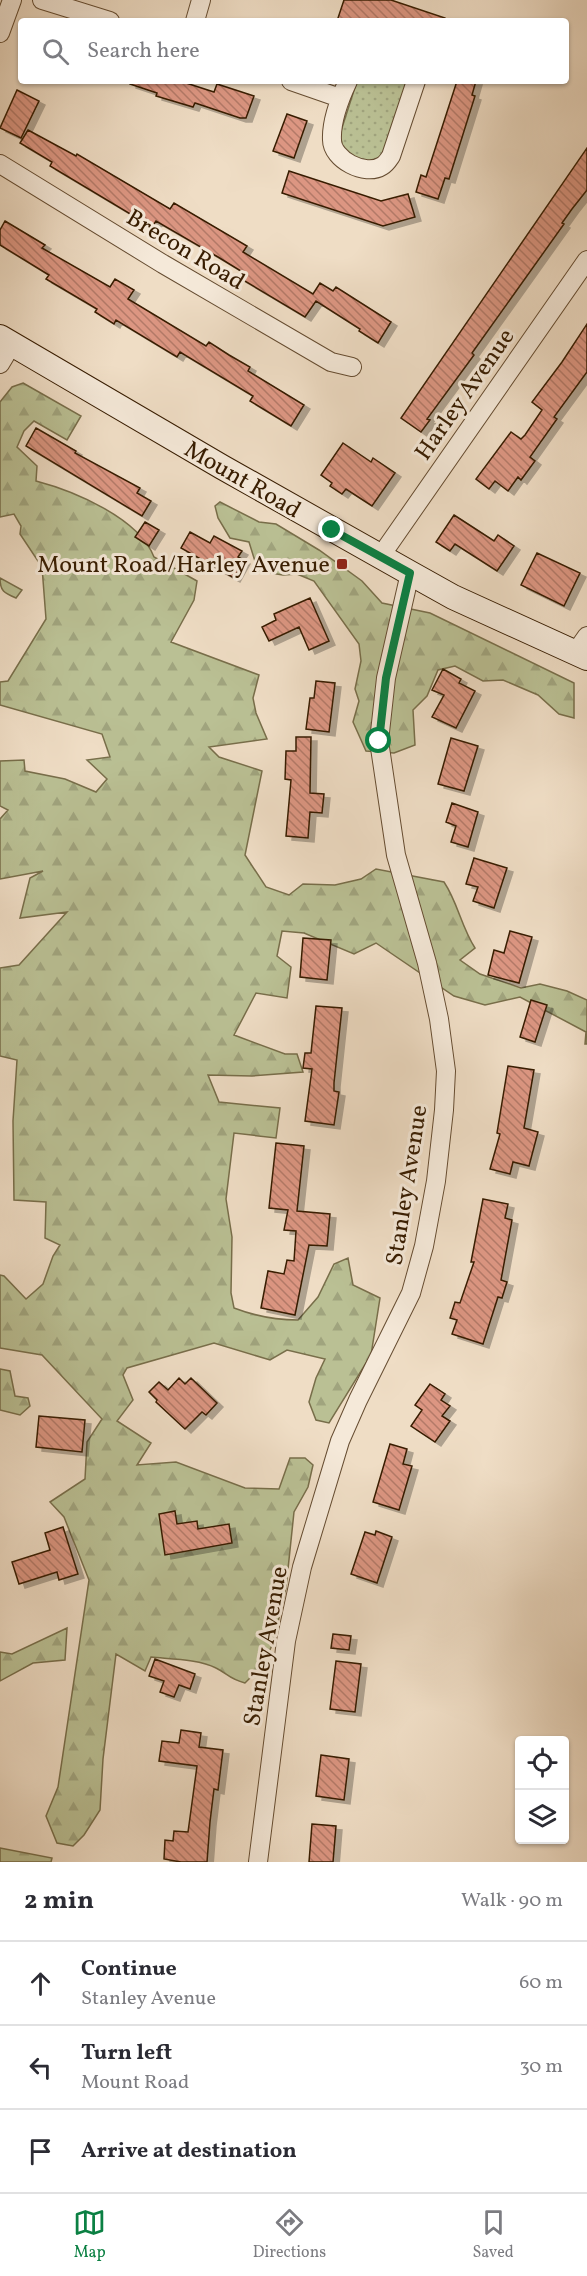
<!DOCTYPE html>
<html lang="en">
<head>
<meta charset="utf-8">
<style>
	:root { --surface:#fff; --page:#f2f2f3; --text:#2b2b33; --muted:#7c7c81; --line:#e1e1e2; --accent:#0b8043 }
	body { margin:0; font-family:Vollkorn,serif; background:var(--page); color:var(--text) }
	.controls { position:absolute; right:18px; bottom:18px; display:grid; overflow:hidden; border-radius:6px; box-shadow:0 2px 4px #0004 }
	.controls button { width:54px; height:54px; display:grid; place-items:center; padding:0; border:0; border-bottom:2px solid var(--line); background:var(--surface); color:var(--text); font:30px sans-serif }
	.stop { position:absolute; width:18px; height:18px; margin:-14px; border:4px solid #0b8043; border-radius:50%; background:#fff }
	.stop.end { background:#0b8043; border-color:#fff; box-shadow:0 2px 6px #0008 }
	.list { margin:0; padding:0; list-style:none }
	h2 { display:flex; justify-content:space-between; align-items:center; height:78px; margin:0; padding:0 24px; font-size:26px }
	h2 small { font-size:20px; font-weight:400; color:var(--muted) }
	.list li { display:grid; grid-template-columns:39px 1fr auto; gap:18px; align-items:center; box-sizing:border-box; height:84px; padding:0 24px; border-top:2px solid var(--line) }
	.list b { display:block; font-size:22px; white-space:nowrap }
	.list p { margin:0; font-size:20px; white-space:nowrap; color:var(--muted) }
	.list em { font-size:20px; font-style:normal; color:var(--muted) }
	.icon { flex:none; width:33px; height:33px; fill:none; stroke:currentColor; stroke-width:2; stroke-linecap:round; stroke-linejoin:round }
	.map { position:relative; flex:none; width:587px; height:1862px; overflow:hidden }
	.search { position:absolute; background:var(--surface); box-shadow:0 2px 4px #0004; left:18px; right:18px; top:18px; height:66px; display:flex; align-items:center; gap:15px; box-sizing:border-box; padding:0 21px; border-radius:6px; color:var(--muted); font-size:22px }
	.sheet { height:330px; background:var(--surface) }
	nav { display:flex; justify-content:space-around; align-items:center; box-sizing:border-box; height:84px; border-top:2px solid var(--line); background:var(--surface); font-size:16px; color:var(--muted) }
	nav a { display:grid; justify-items:center; gap:3px }
	nav .on { color:var(--accent) }
	.map>svg:first-child { display:block }
</style>
</head>
<body>
<div class="map">
<svg width="587" height="1862" viewBox="0 0 587 1862">
	<defs>
		<pattern id="grass-dots" width="8" height="8" patternUnits="userSpaceOnUse" patternTransform="scale(1.5)"><rect width="8" height="8" fill="#bac094"/><path d="M2 2h.1M6 6h.1" fill="none" stroke="#a0a47e" stroke-width="1.8" stroke-linecap="round"/></pattern>
		<pattern id="forest-firs" width="22" height="20" patternUnits="userSpaceOnUse" patternTransform="scale(1.5)"><rect width="22" height="20" fill="#bac094"/><path d="M5 1l3.5 6h-7zM16 11l3.5 6h-7z" fill="#a0a47e"/></pattern>
		<pattern id="building-back-hatch" width="6" height="6" patternUnits="userSpaceOnUse" patternTransform="scale(1.5)"><rect width="6" height="6" fill="#dc9682"/><path d="M-1 5l2 2M0 0l6 6M5-1l2 2" fill="none" stroke="#b37a68"/></pattern>
		<filter id="shadow"><feDropShadow dx="6" dy="4" stdDeviation="0" flood-color="#0004"/></filter>
	</defs>
	<rect width="100%" height="100%" fill="#efddc5"/>
	<filter id="stains"><feTurbulence type="fractalNoise" baseFrequency=".00333" numOctaves="4"/><feColorMatrix values="0 0 0 0 .2 0 0 0 0 .09 0 0 0 0 .02 0 0 0 .5 -.17"/></filter>
	<radialGradient id="worn" r=".72"><stop offset=".6" stop-color="#630" stop-opacity="0"/><stop offset="1" stop-color="#630" stop-opacity=".3"/></radialGradient>
	<path fill="url(#grass-dots)" stroke="#786e4a" stroke-width="1.5" d="M 357,81 L 409,81 L 387,153 L 378,163 L 366,163 L 339,148 L 340,134 Z"/>
	<path fill="url(#forest-firs)" stroke="#786e4a" stroke-width="1.5" d="M 23,383 L 81,416 L 67,440 L 34,421 L 24,431 L 17,447 L 37,466 L 36,481 C 74,491 139,518 154,557 L 197,581 L 194,600 L 171,642 L 259,675 L 253,698 L 256,713 L 267,739 L 209,747 L 219,757 L 262,771 L 245,855 L 266,887 L 289,895 L 303,884 L 335,885 L 361,879 L 376,869 L 444,882 C 458,903 461,926 475,948 L 460,960 L 480,974 L 521,988 L 540,984 L 567,991 L 587,1000 L 587,1044 L 585,1044 L 586,1032 L 520,997 L 485,1005 L 454,996 L 376,943 L 354,954 L 304,933 L 282,931 L 277,956 L 291,967 L 287,998 L 256,993 L 234,1035 L 285,1054 L 297,1054 L 303,1072 L 252,1076 L 208,1075 L 219,1102 L 280,1108 L 276,1138 L 234,1133 L 226,1199 L 232,1237 L 231,1293 L 234,1308 C 255,1316 276,1320 298,1320 L 318,1297 L 334,1264 L 348,1258 L 353,1285 L 380,1298 L 371,1355 L 329,1423 L 316,1420 L 309,1402 L 316,1378 L 325,1359 L 287,1350 L 270,1360 L 214,1343 L 127,1368 L 123,1375 L 133,1400 L 117,1421 L 151,1443 L 137,1465 L 176,1462 L 245,1488 L 279,1489 L 290,1458 L 305,1458 L 313,1465 L 308,1487 L 294,1512 L 286,1588 L 273,1643 L 263,1665 L 245,1683 C 229,1679 228,1674 216,1668 C 199,1659 170,1659 151,1657 L 145,1671 L 116,1654 L 103,1759 L 100,1810 L 84,1835 L 73,1846 L 57,1843 L 46,1816 L 58,1787 L 89,1580 L 64,1517 L 50,1502 L 85,1479 L 87,1442 L 102,1419 L 42,1355 L 0,1348 L 0,1275 L 4,1276 L 26,1299 L 43,1284 L 53,1256 L 60,1245 L 45,1238 L 46,1202 L 14,1200 L 13,1121 L 17,1060 L 0,1056 L 0,968 L 19,965 L 67,912 L 20,918 L 30,878 L 43,871 L 0,879 L 0,819 L 8,810 L 0,806 L 0,761 L 24,760 L 25,771 L 65,779 L 96,792 L 107,779 L 87,760 L 110,757 L 102,734 L 0,705 L 0,682 L 8,681 L 46,619 L 42,567 L 20,534 L 21,526 L 14,514 L 0,517 L 0,402 L 12,387 Z
		M 220,502 L 259,522 L 276,524 L 319,550 L 362,581 L 382,603 L 430,613 L 574,683 L 574,718 L 559,714 L 538,695 L 503,680 L 483,681 L 455,666 L 438,670 L 427,696 L 413,710 L 415,745 L 394,753 L 366,751 L 353,722 L 359,701 L 355,689 L 361,661 L 359,644 L 314,581 L 297,574 L 283,575 L 258,571 L 249,542 L 230,538 L 218,518 L 215,506 Z
		M 0,578 L 22,590 L 16,598 C 4,593 0,591 0,578 Z
		M 0,1369 L 10,1371 L 15,1396 L 28,1398 L 30,1406 L 20,1415 L 0,1410 Z
		M 67,1628 L 65,1660 L 33,1663 L 0,1681 L 0,1652 L 12,1654 Z
		M 0,1848 L 52,1858 L 51,1862 L 0,1862 Z"/>
	<path fill="url(#building-back-hatch)" stroke="#371c00" stroke-width="1.5" filter="url(#shadow)" d="M 344,0 L 391,0 L 445,18 L 445,21 L 337,21 Z
		M 131,81 L 180,81 L 214,92 L 217,84 L 254,96 L 246,118 L 240,118 L 195,103 L 193,107 L 156,96 L 157,93 L 130,84 Z
		M 457,81 L 476,81 L 472,95 L 475,96 L 449,179 L 445,178 L 438,199 L 416,192 L 421,175 L 426,177 Z
		M 17,90 L 39,101 L 21,138 L 0,128 Z
		M 287,114 L 307,121 L 294,158 L 273,151 Z
		M 28,130 L 76,156 L 77,154 L 170,209 L 174,203 L 247,246 L 243,252 L 313,294 L 320,283 L 333,291 L 336,287 L 391,322 L 378,343 L 359,331 L 360,329 L 316,301 L 305,317 L 238,277 L 241,271 L 218,257 L 156,221 L 152,227 L 50,166 L 52,162 L 20,143 Z
		M 587,148 L 587,190 L 572,209 L 562,223 L 564,224 L 472,353 L 474,355 L 427,419 L 430,420 L 421,432 L 401,418 Z
		M 289,171 L 381,201 L 408,194 L 415,217 L 383,226 L 282,193 Z
		M 5,221 L 45,245 L 42,248 L 110,287 L 115,279 L 134,290 L 128,299 L 206,346 L 209,342 L 229,355 L 250,367 L 248,371 L 304,405 L 291,426 L 250,401 L 253,396 L 180,352 L 177,357 L 116,320 L 114,324 L 95,312 L 97,309 L 46,279 L 49,275 L 0,245 L 0,230 Z
		M 587,324 L 587,372 L 554,417 L 557,419 L 530,457 L 535,461 L 521,480 L 518,477 L 508,491 L 495,481 L 489,489 L 476,479 L 511,432 L 521,439 L 525,435 L 542,410 L 532,402 L 562,362 Z
		M 36,428 L 76,451 L 75,453 L 140,488 L 137,493 L 151,501 L 142,516 L 26,446 Z
		M 343,443 L 371,462 L 373,458 L 395,473 L 372,506 L 346,489 L 342,494 L 330,486 L 332,483 L 321,475 Z
		M 454,515 L 494,541 L 498,535 L 514,546 L 497,571 L 455,544 L 450,551 L 436,542 Z
		M 145,522 L 159,530 L 149,546 L 135,537 Z
		M 190,532 L 210,543 L 214,536 L 242,551 L 238,557 L 244,560 L 234,578 L 181,548 Z
		M 537,553 L 580,573 L 564,606 L 521,585 Z
		M 310,598 L 329,641 L 309,650 L 299,627 L 269,641 L 262,627 L 276,620 L 274,614 Z
		M 443,669 L 461,679 L 459,683 L 475,691 L 456,728 L 432,717 L 444,695 L 432,690 Z
		M 316,681 L 335,683 L 329,732 L 306,729 L 310,698 L 314,698 Z
		M 296,737 L 311,737 L 310,793 L 324,794 L 322,813 L 310,812 L 308,838 L 286,836 L 291,780 L 285,779 L 286,751 L 296,751 Z
		M 451,738 L 478,746 L 464,791 L 438,784 Z
		M 452,803 L 478,812 L 468,847 L 451,842 L 456,826 L 446,822 Z
		M 474,858 L 507,868 L 494,908 L 473,901 L 478,887 L 466,884 Z
		M 510,931 L 532,937 L 519,983 L 488,975 L 494,950 L 504,953 Z
		M 303,938 L 331,940 L 327,980 L 300,977 Z
		M 531,1000 L 547,1005 L 535,1042 L 520,1037 Z
		M 316,1006 L 342,1008 L 334,1083 L 334,1091 L 339,1092 L 334,1125 L 305,1121 L 312,1069 L 303,1068 L 305,1053 L 311,1053 Z
		M 508,1066 L 534,1070 L 524,1128 L 538,1132 L 529,1166 L 513,1162 L 510,1174 L 490,1169 L 500,1134 L 497,1133 Z
		M 276,1143 L 304,1146 L 297,1211 L 330,1214 L 327,1246 L 309,1245 L 295,1315 L 261,1308 L 268,1271 L 284,1274 L 287,1260 L 294,1261 L 296,1231 L 284,1230 L 288,1210 L 269,1208 Z
		M 483,1199 L 508,1204 L 505,1218 L 512,1220 L 501,1280 L 507,1282 L 502,1298 L 498,1297 L 483,1344 L 452,1334 L 457,1320 L 450,1318 L 455,1302 L 460,1303 L 474,1262 L 471,1262 Z
		M 179,1378 L 185,1384 L 191,1378 L 217,1403 L 206,1415 L 202,1412 L 185,1429 L 156,1402 L 157,1400 L 149,1392 L 159,1382 L 168,1390 Z
		M 430,1384 L 445,1394 L 441,1400 L 450,1406 L 442,1416 L 450,1421 L 435,1442 L 411,1426 L 422,1410 L 415,1405 Z
		M 39,1416 L 85,1420 L 82,1452 L 36,1447 Z
		M 390,1444 L 407,1449 L 403,1464 L 412,1466 L 399,1510 L 373,1502 Z
		M 175,1511 L 177,1524 L 197,1521 L 198,1529 L 229,1524 L 232,1543 L 165,1555 L 159,1514 Z
		M 63,1527 L 78,1574 L 59,1580 L 57,1572 L 19,1584 L 12,1562 L 50,1550 L 45,1533 Z
		M 376,1531 L 392,1537 L 377,1583 L 351,1574 L 365,1532 L 375,1535 Z
		M 333,1634 L 351,1636 L 349,1650 L 331,1648 Z
		M 155,1659 L 195,1674 L 190,1689 L 179,1685 L 174,1697 L 160,1692 L 164,1681 L 149,1676 Z
		M 336,1661 L 361,1664 L 355,1712 L 330,1709 Z
		M 181,1730 L 201,1733 L 199,1747 L 223,1750 L 218,1790 L 214,1789 L 210,1822 L 207,1862 L 181,1862 L 164,1859 L 165,1840 L 173,1841 L 174,1831 L 188,1832 L 197,1766 L 159,1761 L 162,1741 L 179,1743 Z
		M 321,1755 L 349,1759 L 344,1800 L 316,1796 Z
		M 312,1824 L 336,1826 L 333,1862 L 309,1862 Z"/>
	<g fill="none" stroke-linecap="round" stroke-linejoin="round">
		<defs>
			<path id="minor" d="M 42,0 L 110,21
				M 195,21 L 201,0
				M 0,33 L 12,0
				M 291,81 L 340,98
				M 348,81 C 340,98 331,121 332,140 C 332,159 365,177 382,166 C 386,164 389,159 391,156 L 416,81
				M 0,164 L 163,264 L 331,362 L 352,367
				M 0,364 L 12,344
				M 380,557 L 587,260
				M 575,653 L 587,636
				M 258,1862 L 286,1641 L 302,1567 L 340,1441 L 358,1400 L 411,1293 L 424,1246 L 436,1181 L 444,1110 L 446,1071 L 439,1019 L 427,963 L 396,855 L 379,741 L 386,678 L 410,573"/>
			<path id="secondary" d="M 0,337 L 222,467 L 410,573 L 453,597 L 587,658"/>
		</defs>
		<use href="#minor" stroke="#654c31" stroke-width="20"/>
		<use href="#secondary" stroke="#371c00" stroke-width="26"/>
		<use href="#minor" stroke="#f5e9d9" stroke-width="18"/>
		<use href="#secondary" stroke="#f5e9d9" stroke-width="24"/>
	</g>
	<g fill="none" stroke-linecap="round" stroke-linejoin="round">
		<path stroke="#0b8043" stroke-width="8" d="M 332,530 L 410,573 L 386,678 L 379,741"/>
	</g>
	<rect fill="#8f2418" stroke="#f5e9d9" stroke-width="2" x="336" y="558" width="12" height="12" rx="3"/>
	<g text-anchor="middle" stroke-width="6" stroke-linejoin="round" paint-order="stroke">
		<g font-size="24" fill="#371c00" stroke="#f5e9d9">
			<text transform="translate(186 249) rotate(31)" y="8">Brecon Road</text>
			<text transform="translate(464 394) rotate(-55)" y="8">Harley Avenue</text>
			<text transform="translate(243 479) rotate(30)" y="8">Mount Road</text>
			<text transform="translate(406 1185) rotate(-81)" y="8">Stanley Avenue</text>
			<text transform="translate(265 1646) rotate(-80)" y="8">Stanley Avenue</text>
		</g>
		<g font-size="24" fill="#371c00" stroke="#f5e9d9" text-anchor="end">
			<text x="330" y="572">Mount Road/Harley Avenue</text>
		</g>
	</g>
	<rect width="100%" height="100%" filter="url(#stains)"/>
	<rect width="100%" height="100%" fill="url(#worn)"/>
</svg>
<div class="controls">
<button><svg class="icon" aria-label="locate" viewBox="0 0 24 24"><circle cx="12" cy="12" r="6"/><path d="M12 2v4M12 18v4M2 12h4M18 12h4"/></svg></button>
<button><svg class="icon" aria-label="layers" viewBox="0 0 24 24"><path d="M12 4l9 5-9 5-9-5zM3 14l9 5 9-5"/></svg></button>
</div>
<div class="stop" style="left:379px;top:741px"></div>
<div class="stop end" style="left:332px;top:530px"></div>
<div class="search"><svg class="icon" aria-label="search" viewBox="0 0 24 24"><circle cx="10" cy="10" r="6"/><path d="M15 15l6 6"/></svg>Search here</div>
</div>
<section class="sheet">
<h2>2 min<small>Walk · 90 m</small></h2>
<ul class="list">
<li><svg class="icon" aria-label="ahead" viewBox="0 0 24 24"><path d="M12 20V5M6 11l6-6 6 6"/></svg><div><b>Continue</b><p>Stanley Avenue</p></div><em>60 m</em></li>
<li><svg class="icon" aria-label="left" viewBox="0 0 24 24"><path d="M17 20v-9H6M10 6l-5 5 5 5"/></svg><div><b>Turn left</b><p>Mount Road</p></div><em>30 m</em></li>
<li><svg class="icon" aria-label="arrive" viewBox="0 0 24 24"><path d="M6 21V4h12l-3 4 3 4H6"/></svg><div><b>Arrive at destination</b></div></li>
</ul>
</section>
<nav>
<a class="on"><svg class="icon" aria-label="map" viewBox="0 0 24 24"><path d="M3 6l6-2 6 2 6-2v14l-6 2-6-2-6 2zM9 4v14M15 6v14"/></svg>Map</a>
<a><svg class="icon" aria-label="directions" viewBox="0 0 24 24"><path d="M12 3l9 9-9 9-9-9zM9 14v-3h6M13 9l2 2-2 2"/></svg>Directions</a>
<a><svg class="icon" aria-label="saved" viewBox="0 0 24 24"><path d="M7 4h10v16l-5-4-5 4z"/></svg>Saved</a>
</nav>
</body>
</html>
